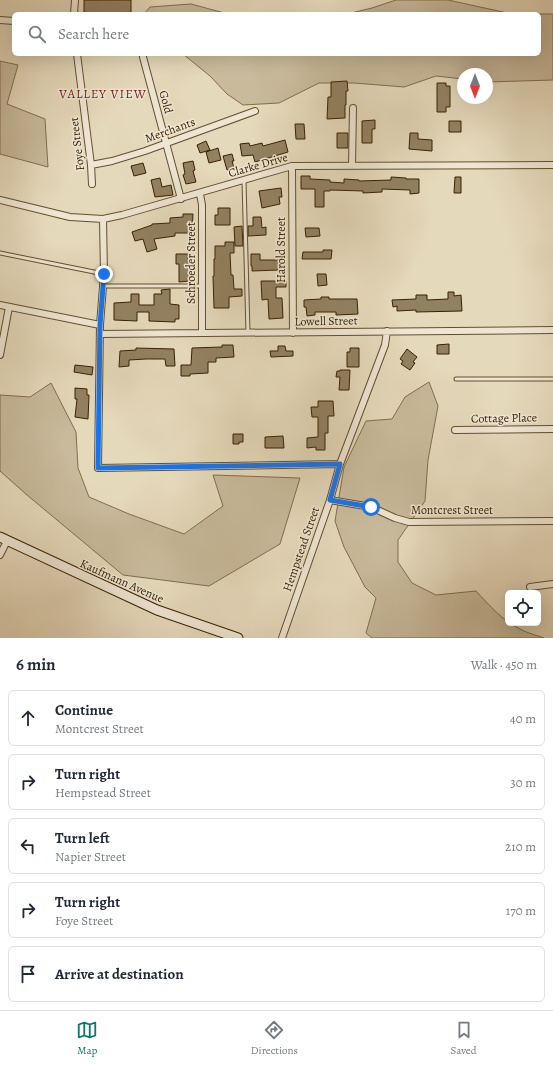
<!DOCTYPE html>
<html lang="en">
<head>
<meta charset="utf-8">
<style>
	:root { --surface:#fff; --page:#f2f2f3; --text:#1f2937; --muted:#747a83; --line:#e0e1e3; --accent:#0f766e }
	body { margin:0; font-family:Alegreya,serif; background:var(--page); color:var(--text) }
	.controls { position:absolute; right:12px; bottom:12px; display:grid; overflow:hidden; border-radius:6px; box-shadow:0 4px 16px #0002 }
	.controls button { width:36px; height:36px; display:grid; place-items:center; padding:0; border:0; border-bottom:1px solid var(--line); background:var(--surface); color:var(--text); font:20px sans-serif }
	.compass { position:absolute; left:457px; top:68px; width:36px; height:36px; border-radius:50%; background:var(--surface); box-shadow:0 4px 16px #0002; rotate:180deg }
	.stop { position:absolute; width:12px; height:12px; margin:-9px; border:3px solid #1a73e8; border-radius:50%; background:#fff }
	.stop.end { background:#1a73e8; border-color:#fff; box-shadow:0 1px 4px #0008 }
	.list { margin:0; padding:0; list-style:none }
	h2 { display:flex; justify-content:space-between; align-items:center; height:52px; margin:0; padding:0 16px; font-size:17px }
	h2 small { font-size:13px; font-weight:400; color:var(--muted) }
	.list li { display:grid; grid-template-columns:26px 1fr auto; gap:12px; align-items:center; box-sizing:border-box; height:56px; margin:0 8px 8px; padding:0 8px; border:1px solid var(--line); border-radius:6px }
	.list b { display:block; font-size:15px; white-space:nowrap }
	.list p { margin:0; font-size:13px; white-space:nowrap; color:var(--muted) }
	.list em { font-size:13px; font-style:normal; color:var(--muted) }
	.icon { flex:none; width:22px; height:22px; fill:none; stroke:currentColor; stroke-width:2; stroke-linecap:round; stroke-linejoin:round }
	.map { position:relative; flex:none; width:553px; height:638px; overflow:hidden }
	.search { position:absolute; background:var(--surface); box-shadow:0 4px 16px #0002; left:12px; right:12px; top:12px; height:44px; display:flex; align-items:center; gap:10px; box-sizing:border-box; padding:0 14px; border-radius:6px; color:var(--muted); font-size:15px }
	.sheet { height:372px; background:var(--surface) }
	nav { display:flex; justify-content:space-around; align-items:center; box-sizing:border-box; height:56px; border-top:1px solid var(--line); background:var(--surface); font-size:11px; color:var(--muted) }
	nav a { display:grid; justify-items:center; gap:2px }
	nav .on { color:var(--accent) }
	.map>svg:first-child { display:block }
</style>
</head>
<body>
<div class="map">
<svg width="553" height="638" viewBox="0 0 553 638">
	<rect width="100%" height="100%" fill="#e5d9bb"/>
	<filter id="stains"><feTurbulence type="fractalNoise" baseFrequency=".005" numOctaves="4"/><feColorMatrix values="0 0 0 0 .2 0 0 0 0 .09 0 0 0 0 .02 0 0 0 .5 -.17"/></filter>
	<radialGradient id="worn" r=".72"><stop offset=".6" stop-color="#630" stop-opacity="0"/><stop offset="1" stop-color="#630" stop-opacity=".3"/></radialGradient>
	<path fill="#c8ba9b" stroke="#806e4e" d="M 396,0 L 448,0 L 512,14 L 347,14 L 372,8 Z
		M 191,4 L 228,14 L 144,14 L 150,7 Z
		M 539,14 L 553,14 L 553,80 L 487,82 L 487,74 L 463,74 L 463,79 L 436,76 L 404,87 L 354,83 L 319,83 L 279,103 L 243,105 L 227,94 L 210,76 L 183,54 L 539,54 Z
		M 0,61 L 18,65 L 7,104 L 45,119 L 48,167 L 0,154 Z
		M 429,382 L 438,406 L 428,460 L 425,501 L 398,540 L 398,562 L 412,583 L 436,595 L 476,591 C 490,606 502,620 520,629 C 527,633 536,635 544,638 L 372,638 L 366,633 L 376,598 L 365,587 L 344,547 L 335,521 L 344,467 L 366,421 L 392,419 L 405,397 Z
		M 51,383 L 76,432 L 78,468 L 89,497 L 129,514 L 184,534 L 223,506 L 213,475 L 300,478 L 280,544 L 209,586 L 123,575 L 27,495 L 0,471 L 0,395 L 30,397 Z"/>
	<path fill="#928161" stroke="#382100" d="M 84,0 L 131,0 L 131,14 L 84,14 Z
		M 347,81 L 348,91 L 346,91 L 346,105 L 345,105 L 345,118 L 327,119 L 328,97 L 331,97 L 331,82 Z
		M 437,83 L 446,83 L 446,86 L 450,86 L 450,107 L 446,107 L 446,112 L 437,112 Z
		M 375,120 L 375,129 L 372,129 L 372,143 L 362,143 L 362,121 Z
		M 449,121 L 461,121 L 461,132 L 449,132 Z
		M 295,124 L 304,124 L 305,139 L 296,139 Z
		M 337,133 L 348,133 L 348,148 L 337,148 Z
		M 410,133 L 418,133 L 418,139 L 432,140 L 432,151 L 409,149 Z
		M 285,140 L 288,152 L 255,162 L 253,155 L 242,156 L 240,144 L 249,143 L 250,146 L 262,143 L 263,146 Z
		M 206,141 L 210,150 L 200,153 L 197,145 Z
		M 218,148 L 221,160 L 209,163 L 206,152 Z
		M 232,154 L 234,161 L 232,161 L 234,168 L 227,170 L 223,156 Z
		M 193,161 L 195,170 L 193,171 L 196,182 L 186,184 L 183,175 L 185,174 L 183,163 Z
		M 143,163 L 146,173 L 134,176 L 131,166 Z
		M 301,176 L 310,176 L 310,179 L 330,180 L 330,182 L 344,183 L 344,179 L 359,180 L 359,181 L 391,180 L 391,177 L 406,178 L 406,179 L 419,179 L 419,193 L 410,194 L 410,190 L 382,189 L 382,192 L 363,193 L 363,191 L 330,190 L 330,191 L 324,191 L 324,207 L 315,207 L 315,189 L 301,189 Z
		M 455,177 L 461,177 L 461,193 L 454,193 Z
		M 160,178 L 162,187 L 171,185 L 173,195 L 155,197 L 151,180 Z
		M 281,188 L 282,197 L 279,197 L 280,204 L 262,208 L 259,191 Z
		M 218,208 L 230,208 L 230,225 L 215,225 L 215,215 L 218,215 Z
		M 183,214 L 193,214 L 192,233 L 175,233 L 175,236 L 154,239 L 157,249 L 147,252 L 143,239 L 135,241 L 132,232 L 152,225 L 152,224 L 170,223 L 170,218 L 183,217 Z
		M 253,217 L 261,217 L 262,228 L 266,227 L 266,235 L 248,236 L 248,226 L 253,226 Z
		M 242,226 L 243,246 L 235,246 L 234,227 Z
		M 305,228 L 319,228 L 320,236 L 306,237 Z
		M 225,242 L 234,242 L 234,253 L 230,253 L 231,275 L 233,275 L 234,289 L 242,289 L 242,296 L 229,297 L 229,308 L 214,308 L 213,276 L 214,276 L 214,259 L 215,259 L 215,246 L 225,246 Z
		M 323,250 L 332,250 L 331,259 L 302,259 L 303,252 L 323,252 Z
		M 176,254 L 188,254 L 188,268 L 190,267 L 190,281 L 179,282 L 179,264 L 176,264 Z
		M 251,254 L 260,254 L 260,260 L 280,260 L 280,270 L 252,271 L 252,266 L 251,266 Z
		M 317,274 L 326,274 L 327,285 L 318,286 Z
		M 261,281 L 286,281 L 286,287 L 276,287 L 276,298 L 282,298 L 283,318 L 269,319 L 268,299 L 262,300 Z
		M 170,289 L 170,304 L 179,305 L 179,319 L 175,319 L 175,322 L 149,321 L 149,312 L 137,312 L 137,321 L 114,320 L 114,303 L 131,302 L 131,294 L 139,294 L 139,305 L 154,305 L 154,294 L 162,294 L 161,290 Z
		M 448,292 L 454,292 L 454,296 L 461,295 L 462,311 L 416,312 L 416,310 L 397,311 L 397,306 L 393,307 L 392,300 L 416,299 L 416,295 L 427,295 L 427,300 L 448,299 Z
		M 321,297 L 329,297 L 329,299 L 357,299 L 358,314 L 336,315 L 336,312 L 315,312 L 315,315 L 307,316 L 306,307 L 304,307 L 304,300 L 321,299 Z
		M 449,344 L 449,354 L 437,354 L 437,345 Z
		M 222,345 L 233,345 L 234,357 L 216,358 L 216,362 L 208,362 L 208,373 L 190,374 L 190,376 L 181,376 L 181,365 L 191,365 L 192,348 L 222,347 Z
		M 278,346 L 285,346 L 286,351 L 293,351 L 293,356 L 271,357 L 270,351 L 278,351 Z
		M 136,348 L 174,349 L 175,366 L 166,366 L 165,359 L 146,359 L 129,360 L 129,366 L 119,367 L 120,351 L 136,350 Z
		M 350,348 L 359,348 L 359,367 L 347,367 L 347,352 L 350,352 Z
		M 407,349 L 417,357 L 413,362 L 415,363 L 410,370 L 401,364 L 403,361 L 400,359 Z
		M 75,365 L 93,367 L 92,375 L 74,372 Z
		M 340,370 L 350,370 L 349,390 L 339,390 L 340,377 L 336,377 L 337,371 L 340,371 Z
		M 75,388 L 87,389 L 87,395 L 89,395 L 88,419 L 75,417 L 77,399 L 75,399 Z
		M 318,401 L 333,401 L 334,416 L 328,416 L 328,433 L 325,433 L 325,450 L 316,450 L 316,447 L 307,448 L 307,438 L 318,437 L 318,417 L 312,417 L 311,407 L 318,407 Z
		M 233,434 L 243,434 L 243,442 L 239,442 L 239,444 L 233,444 Z
		M 283,436 L 284,448 L 265,448 L 265,437 Z"/>
	<g fill="none" stroke-linecap="round" stroke-linejoin="round">
		<defs>
			<path id="lane" d="M 244,181 L 248,333
				M 0,253 L 104,274
				M 103,286 L 202,286
				M 456,379 L 553,379"/>
			<path id="street" d="M 74,14 L 75,0
				M 0,20 L 14,21
				M 77,54 L 91,165 L 92,184
				M 143,57 L 181,199
				M 91,165 L 112,161 L 145,151 L 255,111
				M 292,166 L 293,333
				M 352,166 L 353,108
				M 200,194 L 202,205 L 202,333
				M 0,200 L 70,217 L 103,219 L 122,215 L 292,166 L 553,165
				M 103,219 L 104,274 L 100,325 L 98,468 L 340,464
				M 0,305 L 100,325
				M 100,334 L 553,330
				M 0,355 L 9,307
				M 455,430 L 553,429
				M 330,500 L 371,507 L 395,518 L 409,522 L 553,521
				M 0,555 L 7,541
				M 530,587 L 553,584
				M 282,638 L 330,500 L 340,464 L 385,345 L 387,331"/>
			<path id="secondary" d="M 0,537 L 157,610 L 238,638"/>
		</defs>
		<use href="#lane" stroke="#634f2f" stroke-width="5"/>
		<use href="#street" stroke="#634f2f" stroke-width="8"/>
		<use href="#secondary" stroke="#382100" stroke-width="11"/>
		<use href="#lane" stroke="#eee6d3" stroke-width="3"/>
		<use href="#street" stroke="#eee6d3" stroke-width="6"/>
		<use href="#secondary" stroke="#eee6d3" stroke-width="9"/>
	</g>
	<g fill="none" stroke-linecap="round" stroke-linejoin="round">
		<path stroke="#1a73e8" stroke-width="5" d="M 104,274 L 100,325 L 98,468 L 340,464 L 330,500 L 371,507"/>
	</g>
	<g text-anchor="middle" stroke-width="3" stroke-linejoin="round" paint-order="stroke">
		<g font-size="12" fill="#382100" stroke="#eee6d3">
			<text transform="translate(166 102) rotate(75)" y="4">Gold</text>
			<text transform="translate(170 130) rotate(-20)" y="4">Merchants</text>
			<text transform="translate(77 144) rotate(-97)" y="4">Foye Street</text>
			<text transform="translate(258 165) rotate(-16)" y="4">Clarke Drive</text>
			<text transform="translate(281 250) rotate(-90)" y="4">Harold Street</text>
			<text transform="translate(191 263) rotate(-90)" y="4">Schroeder Street</text>
			<text transform="translate(326 321) rotate(-1)" y="4">Lowell Street</text>
			<text transform="translate(504 418) rotate(-1)" y="4">Cottage Place</text>
			<text x="452" y="514">Montcrest Street</text>
			<text transform="translate(301 549) rotate(-71)" y="4">Hempstead Street</text>
			<text transform="translate(122 581) rotate(24)" y="4">Kaufmann Avenue</text>
		</g>
		<g font-size="13" letter-spacing="1" fill="#7a1f14" stroke="#eee6d3">
			<text x="103" y="98">VALLEY VIEW</text>
		</g>
	</g>
	<rect width="100%" height="100%" filter="url(#stains)"/>
	<rect width="100%" height="100%" fill="url(#worn)"/>
</svg>
<div class="controls">
<button><svg class="icon" aria-label="locate" viewBox="0 0 24 24"><circle cx="12" cy="12" r="6"/><path d="M12 2v4M12 18v4M2 12h4M18 12h4"/></svg></button>
</div>
<svg class="compass" viewBox="-18 -18 36 36"><path d="M0-13l5 13h-10z" fill="#e53935"/><path d="M0 13l5-13h-10z" fill="#747a83"/></svg>
<div class="stop" style="left:371px;top:507px"></div>
<div class="stop end" style="left:104px;top:274px"></div>
<div class="search"><svg class="icon" aria-label="search" viewBox="0 0 24 24"><circle cx="10" cy="10" r="6"/><path d="M15 15l6 6"/></svg>Search here</div>
</div>
<section class="sheet">
<h2>6 min<small>Walk · 450 m</small></h2>
<ul class="list">
<li><svg class="icon" aria-label="ahead" viewBox="0 0 24 24"><path d="M12 20V5M6 11l6-6 6 6"/></svg><div><b>Continue</b><p>Montcrest Street</p></div><em>40 m</em></li>
<li><svg class="icon" aria-label="right" viewBox="0 0 24 24"><path d="M7 20v-9h11M14 6l5 5-5 5"/></svg><div><b>Turn right</b><p>Hempstead Street</p></div><em>30 m</em></li>
<li><svg class="icon" aria-label="left" viewBox="0 0 24 24"><path d="M17 20v-9H6M10 6l-5 5 5 5"/></svg><div><b>Turn left</b><p>Napier Street</p></div><em>210 m</em></li>
<li><svg class="icon" aria-label="right" viewBox="0 0 24 24"><path d="M7 20v-9h11M14 6l5 5-5 5"/></svg><div><b>Turn right</b><p>Foye Street</p></div><em>170 m</em></li>
<li><svg class="icon" aria-label="arrive" viewBox="0 0 24 24"><path d="M6 21V4h12l-3 4 3 4H6"/></svg><div><b>Arrive at destination</b></div></li>
</ul>
</section>
<nav>
<a class="on"><svg class="icon" aria-label="map" viewBox="0 0 24 24"><path d="M3 6l6-2 6 2 6-2v14l-6 2-6-2-6 2zM9 4v14M15 6v14"/></svg>Map</a>
<a><svg class="icon" aria-label="directions" viewBox="0 0 24 24"><path d="M12 3l9 9-9 9-9-9zM9 14v-3h6M13 9l2 2-2 2"/></svg>Directions</a>
<a><svg class="icon" aria-label="saved" viewBox="0 0 24 24"><path d="M7 4h10v16l-5-4-5 4z"/></svg>Saved</a>
</nav>
</body>
</html>
